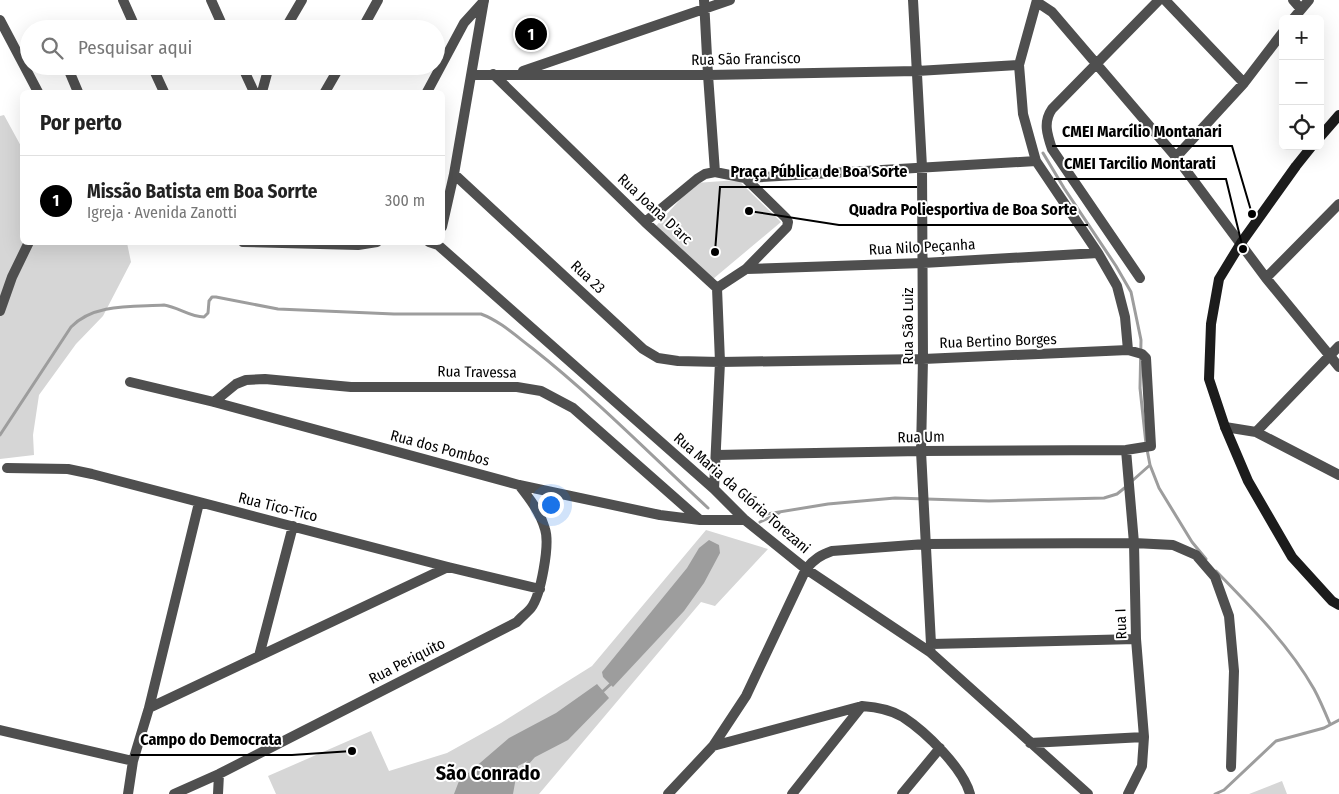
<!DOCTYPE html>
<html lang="pt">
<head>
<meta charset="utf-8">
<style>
	:root { --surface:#fff; --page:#f6f6f6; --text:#222; --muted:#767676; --line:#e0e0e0; --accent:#000 }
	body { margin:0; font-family:"Fira Sans Condensed",sans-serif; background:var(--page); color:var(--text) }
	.controls { position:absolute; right:15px; top:15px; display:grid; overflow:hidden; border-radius:8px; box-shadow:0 5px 20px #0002 }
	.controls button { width:45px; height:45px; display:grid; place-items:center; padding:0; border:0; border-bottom:1px solid var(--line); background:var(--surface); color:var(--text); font:25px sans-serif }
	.you { position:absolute; left:550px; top:504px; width:18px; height:18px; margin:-12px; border:4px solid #fff; border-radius:50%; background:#1a73e8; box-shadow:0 0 0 8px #1a73e833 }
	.badge { display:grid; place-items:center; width:32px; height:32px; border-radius:50%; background:var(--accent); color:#fff; font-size:16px; font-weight:700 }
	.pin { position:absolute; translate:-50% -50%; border:2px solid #fff; box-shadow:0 1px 5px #0006 }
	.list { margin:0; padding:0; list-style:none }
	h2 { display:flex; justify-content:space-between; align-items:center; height:65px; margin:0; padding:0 20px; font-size:21px }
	h2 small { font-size:16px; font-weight:400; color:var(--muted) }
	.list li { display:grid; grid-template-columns:32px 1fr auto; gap:15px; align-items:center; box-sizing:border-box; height:90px; padding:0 20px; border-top:1px solid var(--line) }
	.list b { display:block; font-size:19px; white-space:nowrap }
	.list p { margin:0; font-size:16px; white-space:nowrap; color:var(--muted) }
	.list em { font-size:16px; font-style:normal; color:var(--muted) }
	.icon { flex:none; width:28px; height:28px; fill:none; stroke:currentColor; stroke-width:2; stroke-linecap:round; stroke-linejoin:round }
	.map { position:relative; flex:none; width:1339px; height:794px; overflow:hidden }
	.search { position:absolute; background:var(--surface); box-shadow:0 5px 20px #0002; left:20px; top:20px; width:425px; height:55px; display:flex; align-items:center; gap:12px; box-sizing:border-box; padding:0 18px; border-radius:28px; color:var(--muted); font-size:19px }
	.panel { position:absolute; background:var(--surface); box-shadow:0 5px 20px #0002; left:20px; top:90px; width:425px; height:155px; border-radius:8px }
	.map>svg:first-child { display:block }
</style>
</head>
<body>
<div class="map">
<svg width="1339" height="794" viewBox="0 0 1339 794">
	<rect width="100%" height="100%" fill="#fff"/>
	<path fill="#d6d6d6" d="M 4,115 L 22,148 L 22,242 L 127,243 L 131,262 L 103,316 L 76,344 L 39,395 L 33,435 L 34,455 L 0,459 L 0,116 Z
		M 738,180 L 781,222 L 713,279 L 656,226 L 695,183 Z
		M 706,530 L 768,549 L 715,606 L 701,602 L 539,794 L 276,794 L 268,776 L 371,731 L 389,771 L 447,753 L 501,723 L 592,666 Z
		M 1282,781 L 1287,794 L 1249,794 Z"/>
	<path fill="#9d9d9d" d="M 709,540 L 719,545 L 720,553 L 704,583 L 684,611 L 613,687 L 603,677 L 602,672 L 687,568 L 699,548 Z
		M 597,684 L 609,698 L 568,740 L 518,766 L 513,794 L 454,794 L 459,781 L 509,738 L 556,713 Z"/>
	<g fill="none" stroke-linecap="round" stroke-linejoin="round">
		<path stroke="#9d9d9d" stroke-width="3" d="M 1043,153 L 1064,188 L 1116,266 L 1131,292 L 1141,340 L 1140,388 L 1146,444 L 1150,465 L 1159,488 L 1192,542 L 1206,559
			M 0,435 L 71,327 C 94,303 134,307 164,305 C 178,307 190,317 204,317 L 208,313 L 209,301 L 212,297 L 216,297 L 278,309 L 394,314 L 481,314 C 500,321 516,336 532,348 C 594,397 650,454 708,508
			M 1132,481 L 1150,465
			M 761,515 L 828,504 L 895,498 L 989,501 L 1104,498 L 1117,494 L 1127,486
			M 760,522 L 779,513
			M 1216,571 C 1251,607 1289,645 1314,689 C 1320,700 1325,712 1330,724
			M 601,693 L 613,682
			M 514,779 L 533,757
			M 1215,794 L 1224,790 L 1276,741 L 1324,728 L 1339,720"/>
		<path stroke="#4f4f4f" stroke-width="10" d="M 123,0 L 136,29
			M 211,0 L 224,29
			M 704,0 L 708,75 L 715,172
			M 913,0 L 922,167 L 923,359 L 921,451 L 931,644 L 930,652
			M 1037,0 L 1019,65 L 1023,114 L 1036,161 L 1098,253 L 1117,286 L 1125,317 L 1128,350
			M 1165,0 L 1244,83
			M 1293,0 L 1300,8
			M 1037,2 L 1052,12 L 1176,157 L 1266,278 L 1339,367
			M 1293,19 L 1309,0
			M 0,20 L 38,92
			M 285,29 L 302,0
			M 362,29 L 378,0
			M 67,66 L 78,92
			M 152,66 L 164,92
			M 242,66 L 254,92
			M 523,71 L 730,0
			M 493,74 L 645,222 L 717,288 L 720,362 L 714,489
			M 472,75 L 708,75 L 917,71 L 1019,65
			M 262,92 L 269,66
			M 325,92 L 340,66
			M 427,92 L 464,23 L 484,1
			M 1176,157 L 1244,83 L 1283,32
			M 454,174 L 643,349 L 658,358 L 678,361 L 720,362 L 923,359 L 1128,350 L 1142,354 L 1146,358 L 1151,446 L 1126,450 L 921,451 L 717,455
			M 745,178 L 1036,161
			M 645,222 L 697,179 L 705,174 L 715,172 L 745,178 L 786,218 L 788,222 L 787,227 L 746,269 L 717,288
			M 442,227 L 454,174 L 484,0
			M 243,242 L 358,245 L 377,242
			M 429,242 L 438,245 L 714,489 L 745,520 L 806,569 L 930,652 L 1088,794
			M 746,269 L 923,263 L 1098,253
			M 1140,278 L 1052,149 C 1047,134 1043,122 1052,109 L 1159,0
			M 1266,278 L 1339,204
			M 0,311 L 12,277 L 29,242
			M 130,382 L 214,402 L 519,485 L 660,515 L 700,520 L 745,520
			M 214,402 L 236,384 L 246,380 L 265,379 L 351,387 L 517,387 L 541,391 L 573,408 L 700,520
			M 1225,427 L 1256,432 L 1339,475
			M 1256,432 L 1339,346
			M 1126,450 L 1134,543 L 1136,639 L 1144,737 L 1142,766 L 1128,794
			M 7,468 L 68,469 L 92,474 L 448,567 L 540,589
			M 931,644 L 1136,639
			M 259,656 L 293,526
			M 149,708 L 448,567
			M 0,730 L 133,761
			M 1030,743 L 1144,737
			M 713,746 L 862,706 C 876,707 890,709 903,717 C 926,732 963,768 970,794
			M 128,794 L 133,761 L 149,708 L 199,503
			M 174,794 L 219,774 L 517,622 C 521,617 527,613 531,608 C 541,595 550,544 545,529 C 540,512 530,499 519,485
			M 218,794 L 219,774
			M 668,794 L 713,746 L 746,696 L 806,569 C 814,559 821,555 832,551 L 925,544 L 1134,543 L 1173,545 L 1196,555 L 1215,577 L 1229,616 L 1234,671 L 1231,767
			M 792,794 L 862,706
			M 902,794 L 940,748"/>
		<path stroke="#1c1c1c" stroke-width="10" d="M 1320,137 L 1339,115
			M 1312,146 L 1296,166 L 1241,243 L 1219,279 L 1211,324 L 1209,379 L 1225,427 L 1248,481 L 1292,557 L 1332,601 L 1339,605"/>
	</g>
	<g text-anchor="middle" stroke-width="4" stroke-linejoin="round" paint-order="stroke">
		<g font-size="15" fill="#000" stroke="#fff">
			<text transform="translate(746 59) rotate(-1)" y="5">Rua São Francisco</text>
			<text transform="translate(655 209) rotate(43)" y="5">Rua Joana D'arc</text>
			<text transform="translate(922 247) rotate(-3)" y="5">Rua Nilo Peçanha</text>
			<text transform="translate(588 277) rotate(43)" y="5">Rua 23</text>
			<text transform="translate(908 326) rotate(-90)" y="5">Rua São Luiz</text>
			<text transform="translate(998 341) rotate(-2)" y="5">Rua Bertino Borges</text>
			<text transform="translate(477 372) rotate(1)" y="5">Rua Travessa</text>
			<text transform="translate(921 437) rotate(-1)" y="5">Rua Um</text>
			<text transform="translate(440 448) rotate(15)" y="5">Rua dos Pombos</text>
			<text transform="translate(742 493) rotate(41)" y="5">Rua Maria da Glória Torezani</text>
			<text transform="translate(278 507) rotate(14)" y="5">Rua Tico-Tico</text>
			<text transform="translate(1121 624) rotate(-92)" y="5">Rua I</text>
			<text transform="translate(407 661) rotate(-27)" y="5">Rua Periquito</text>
		</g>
		<g font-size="20" font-weight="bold" fill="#000" stroke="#fff">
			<text x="488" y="780">São Conrado</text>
		</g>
	</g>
	<path fill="none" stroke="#000" stroke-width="2" d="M1252 214L1232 146H1052M1243 249L1226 179H1054M715 252L720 187H917M749 211L839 225H1088M352 751L292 755H131"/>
	<g fill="#000" stroke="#fff" stroke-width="2">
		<circle cx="1252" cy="214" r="5"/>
		<circle cx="1243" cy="249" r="5"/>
		<circle cx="715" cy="252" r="5"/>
		<circle cx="749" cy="211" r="5"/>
		<circle cx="352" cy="751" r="5"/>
	</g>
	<g font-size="16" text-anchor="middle" font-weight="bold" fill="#000" stroke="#fff" stroke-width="4" stroke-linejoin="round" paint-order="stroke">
		<text x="1142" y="137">CMEI Marcílio Montanari</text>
		<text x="1140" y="169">CMEI Tarcilio Montarati</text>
		<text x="819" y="177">Praça Pública de Boa Sorte</text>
		<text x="963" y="215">Quadra Poliesportiva de Boa Sorte</text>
		<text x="211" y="745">Campo do Democrata</text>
	</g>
</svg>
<div class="controls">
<button>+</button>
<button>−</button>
<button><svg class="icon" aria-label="locate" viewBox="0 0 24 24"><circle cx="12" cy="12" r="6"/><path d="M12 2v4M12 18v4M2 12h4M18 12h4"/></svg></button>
</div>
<div class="you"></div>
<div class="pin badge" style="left:531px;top:34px">1</div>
<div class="search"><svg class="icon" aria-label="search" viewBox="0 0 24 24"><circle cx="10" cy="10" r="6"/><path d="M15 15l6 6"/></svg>Pesquisar aqui</div>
<section class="panel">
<h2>Por perto<small></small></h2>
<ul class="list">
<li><span class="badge">1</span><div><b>Missão Batista em Boa Sorrte</b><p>Igreja · Avenida Zanotti</p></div><em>300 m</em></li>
</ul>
</section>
</div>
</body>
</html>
